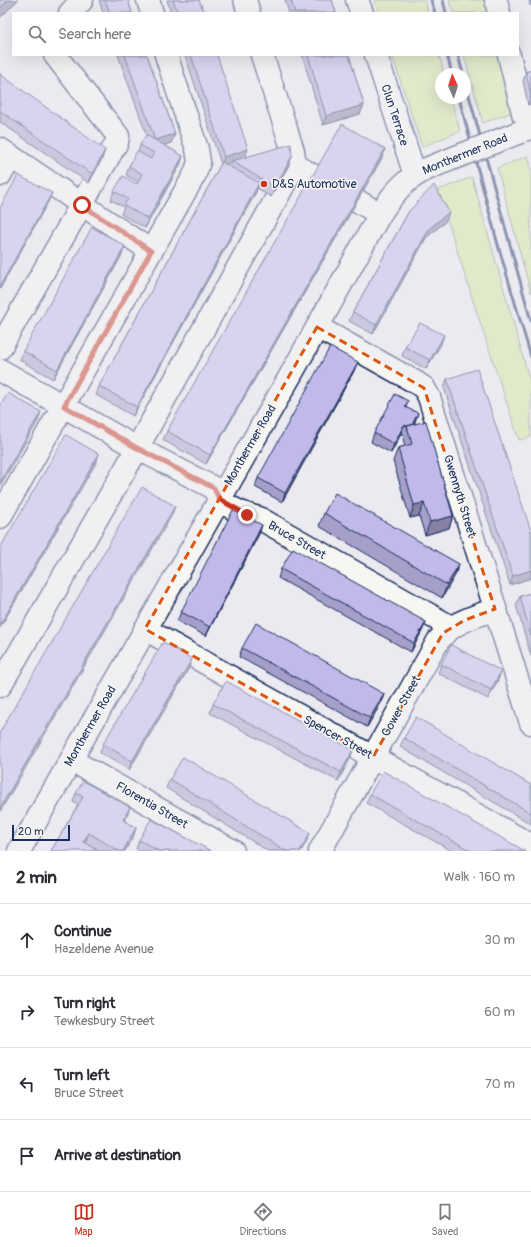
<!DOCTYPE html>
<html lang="en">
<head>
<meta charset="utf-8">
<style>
	:root { --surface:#fff; --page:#f7f7f7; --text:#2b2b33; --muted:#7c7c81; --line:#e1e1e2; --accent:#c8321e }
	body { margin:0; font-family:Pangolin,sans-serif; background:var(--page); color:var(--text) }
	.compass { position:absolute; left:435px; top:68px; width:36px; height:36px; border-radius:50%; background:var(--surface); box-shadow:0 4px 16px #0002; rotate:356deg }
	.scale { position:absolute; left:12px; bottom:10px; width:58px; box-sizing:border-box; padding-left:4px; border:2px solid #1b2f5e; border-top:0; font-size:11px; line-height:14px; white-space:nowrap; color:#1b2f5e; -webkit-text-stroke:3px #f6f6f2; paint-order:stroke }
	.stop { position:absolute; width:12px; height:12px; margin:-9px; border:3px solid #c8321e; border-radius:50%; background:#fff }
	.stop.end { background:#c8321e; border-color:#fff; box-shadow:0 1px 4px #0008 }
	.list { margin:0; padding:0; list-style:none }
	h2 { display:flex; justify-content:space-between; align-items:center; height:52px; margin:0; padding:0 16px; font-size:17px }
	h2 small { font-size:13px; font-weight:400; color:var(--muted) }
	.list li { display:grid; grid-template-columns:26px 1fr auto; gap:12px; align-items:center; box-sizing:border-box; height:72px; padding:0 16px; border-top:1px solid var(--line) }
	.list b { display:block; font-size:15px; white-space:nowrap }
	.list p { margin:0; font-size:13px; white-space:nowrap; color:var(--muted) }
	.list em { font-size:13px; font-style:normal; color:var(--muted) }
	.icon { flex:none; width:22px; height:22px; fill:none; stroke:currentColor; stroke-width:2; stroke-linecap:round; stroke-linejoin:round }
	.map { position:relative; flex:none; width:531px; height:851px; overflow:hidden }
	.search { position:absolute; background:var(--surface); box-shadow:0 4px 16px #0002; left:12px; right:12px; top:12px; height:44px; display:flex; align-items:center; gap:10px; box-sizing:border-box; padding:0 14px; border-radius:0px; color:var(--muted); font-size:15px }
	.sheet { height:340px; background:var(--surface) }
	nav { display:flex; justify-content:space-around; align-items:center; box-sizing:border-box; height:56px; border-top:1px solid var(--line); background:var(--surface); font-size:11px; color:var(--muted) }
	nav a { display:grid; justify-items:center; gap:2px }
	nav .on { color:var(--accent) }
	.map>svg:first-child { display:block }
</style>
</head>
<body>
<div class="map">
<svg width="531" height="851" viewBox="0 0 531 851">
	<rect width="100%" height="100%" fill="#ebeaf0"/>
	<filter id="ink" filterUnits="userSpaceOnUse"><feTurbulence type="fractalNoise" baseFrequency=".025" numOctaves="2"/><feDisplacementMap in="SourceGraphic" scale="8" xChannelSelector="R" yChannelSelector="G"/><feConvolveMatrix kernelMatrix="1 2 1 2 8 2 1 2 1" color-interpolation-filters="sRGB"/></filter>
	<g filter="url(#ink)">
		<path fill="#d4e89d" stroke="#788c7e" d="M 374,0 L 425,0 L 428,13 L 379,13 Z
			M 449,0 L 491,0 L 494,13 L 453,13 Z
			M 392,55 L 439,55 L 444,74 L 441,74 L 441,98 L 451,98 L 460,131 L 422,147 Z
			M 464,55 L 503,55 L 515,111 L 483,123 Z
			M 528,156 L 531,168 L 531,293 L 497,168 Z
			M 472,177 L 531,385 L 531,437 L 519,440 L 475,307 L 438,190 Z"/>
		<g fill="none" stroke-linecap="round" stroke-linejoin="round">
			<defs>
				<path id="minor" d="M 148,0 L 152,13
					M 245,0 L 249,13
					M 357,0 L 362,13
					M 496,0 L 499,13
					M 70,13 L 82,0
					M 376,55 L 415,175
					M 509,55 L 527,129
					M 0,149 L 151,251
					M 295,165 L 380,214
					M 0,175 L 12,157
					M 317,327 L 417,383 L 424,388 L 429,397 L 531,723
					M 0,348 L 117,142 L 118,136 L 55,55
					M 0,370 L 137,448 L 214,488 C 216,492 217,497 220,500 C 231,509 246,515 259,518 L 451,627
					M 0,517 L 195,174 L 199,162 L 197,149 L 166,55
					M 145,629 L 385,764 L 531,845
					M 0,686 L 126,468 L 295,165 L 293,151 L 262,55
					M 71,760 L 233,851
					M 19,851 L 293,371 L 380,214 C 396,189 408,176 436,165
					M 320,851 L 438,641 C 452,622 474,617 495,609"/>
			</defs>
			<use href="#minor" stroke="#1b2f5e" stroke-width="25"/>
			<use href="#minor" stroke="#f6f6f2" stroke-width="22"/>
			<path stroke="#1b2f5e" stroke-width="3" d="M 431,0 L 435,13
				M 443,0 L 446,13
				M 447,55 L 452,74
				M 458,55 L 463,74
				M 465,81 L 531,321
				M 459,98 L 498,245 L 531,357"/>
			<defs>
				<path id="minor-bridge" d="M 436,165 L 520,132"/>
			</defs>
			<use href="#minor-bridge" stroke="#1b2f5e" stroke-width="25" stroke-linecap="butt"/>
			<use href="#minor-bridge" stroke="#f6f6f2" stroke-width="22"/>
		</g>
		<path fill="#a69fc9" stroke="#1b2f5e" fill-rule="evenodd" d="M 99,0 L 128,0 L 132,13 L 103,13 Z
			M 167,0 L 199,0 L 204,13 L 171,13 Z
			M 285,0 L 332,0 L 336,13 L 289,13 Z
			M 529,0 L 531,0 L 531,5 L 530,6 Z
			M 118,55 L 147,55 L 175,134 L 171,143 L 164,145 L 183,156 L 180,165 L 145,228 L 121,214 L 124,207 L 111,200 L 114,191 L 137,184 L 138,182 L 126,175 L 129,166 L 138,152 L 140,145 L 147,136 Z
			M 185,55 L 217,55 L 245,157 L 289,165 L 271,197 L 257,188 L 256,192 L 133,416 L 96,395 L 99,386 L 221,164 ZM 232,162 L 230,167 L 225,164 Z
			M 302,55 L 349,55 L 364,105 L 360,114 L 323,125 Z
			M 531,70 L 531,104 L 528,105 L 523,81 L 526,72 Z
			M 0,74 L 102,159 L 89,183 L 0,122 Z
			M 385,149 L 382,158 L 206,464 L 163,440 L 167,431 Z
			M 409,211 L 446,221 L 426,238 L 373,334 L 349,321 L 353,312 Z
			M 122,255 L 53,379 L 20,360 L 23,351 Z
			M 441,344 L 426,369 L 402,356 L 405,347 Z
			M 354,371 L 282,502 L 255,487 L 258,478 Z
			M 447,379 L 531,531 L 531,578 L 510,585 L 444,388 Z
			M 408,401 L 406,407 L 415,422 L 414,425 L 453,516 L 449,528 L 425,535 L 419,516 L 410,518 L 393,461 L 398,448 L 405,446 L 403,439 L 404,435 L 401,434 L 391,453 L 371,442 L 374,433 Z
			M 324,513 L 459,564 L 454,577 L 442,598 L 319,526 Z
			M 262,525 L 259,534 L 206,636 L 177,621 L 181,612 Z
			M 281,569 L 426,622 L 422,631 L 411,652 L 278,578 Z
			M 531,593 L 531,656 L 516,605 L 520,596 Z
			M 242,648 L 384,694 L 381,703 L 367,727 L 239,657 Z
			M 441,664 L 501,671 L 498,680 L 488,699 L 438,673 Z
			M 189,668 L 129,770 L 100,753 L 103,744 Z
			M 213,704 L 353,750 L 350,759 L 338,781 L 210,713 Z
			M 404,738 L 531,785 L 531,824 L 400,747 Z
			M 170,779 L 310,833 L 306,842 L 301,851 L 268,851 L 166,788 Z
			M 76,793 L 127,816 L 124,820 L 136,828 L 133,837 L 125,851 L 101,851 L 85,842 L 85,843 L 51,851 L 78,805 L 73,802 Z
			M 370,794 L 525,851 L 452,851 L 366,803 Z
			M 139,840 L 211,851 L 140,851 L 136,849 Z"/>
		<path fill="#8782a4" stroke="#1b2f5e" d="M 8,0 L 18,0 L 0,18 L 0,8 Z
			M 531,97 L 531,104 L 528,105 Z
			M 364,105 L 360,114 L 323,125 L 326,116 Z
			M 175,134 L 171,143 L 152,149 L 155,140 Z
			M 248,149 L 245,158 L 232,161 L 232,162 L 221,166 L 224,157 Z
			M 385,149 L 382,158 L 206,464 L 210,455 Z
			M 105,150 L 102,159 L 89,183 L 92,174 Z
			M 183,156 L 180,165 L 145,228 L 148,219 Z
			M 292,156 L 289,165 L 271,197 L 275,188 Z
			M 259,183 L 256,192 L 133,416 L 137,407 Z
			M 52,193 L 48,202 L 0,289 L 0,286 Z
			M 449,212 L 446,221 L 426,238 L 373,334 L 376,325 L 429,229 Z
			M 125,246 L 122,255 L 53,379 L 57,370 Z
			M 444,335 L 441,344 L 426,369 L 430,360 Z
			M 358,362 L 354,371 L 282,502 L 285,493 Z
			M 41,412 L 38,421 L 0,486 L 0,482 Z
			M 418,413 L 415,422 L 409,433 L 410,428 Z
			M 404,425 L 401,434 L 391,453 L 394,444 Z
			M 99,454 L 96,463 L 0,628 L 0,625 Z
			M 424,503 L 419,516 L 410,518 L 414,505 Z
			M 175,506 L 172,515 L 0,812 L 0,808 Z
			M 453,516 L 449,528 L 425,535 L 430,522 Z
			M 262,525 L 259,534 L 206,636 L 210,627 Z
			M 459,564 L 454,577 L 442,598 L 447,585 Z
			M 531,570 L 531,578 L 510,585 L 513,576 Z
			M 426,622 L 422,631 L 411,652 L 414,643 Z
			M 192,659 L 189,668 L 129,770 L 132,761 Z
			M 501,671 L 498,680 L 488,699 L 491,690 Z
			M 384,694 L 381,703 L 367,727 L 370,718 Z
			M 353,750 L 350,759 L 338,781 L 341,772 Z
			M 130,807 L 127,816 L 119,829 L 123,820 Z
			M 136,828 L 133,837 L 125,851 L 123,851 Z
			M 89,833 L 85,842 L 80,851 L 83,842 Z
			M 310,833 L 306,842 L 301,851 L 300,851 Z"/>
		<path fill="#c1b9ea" stroke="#1b2f5e" d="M 0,0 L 8,0 L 0,8 Z
			M 105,0 L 128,0 L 132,13 L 110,13 Z
			M 173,0 L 199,0 L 204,13 L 178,13 Z
			M 291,0 L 332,0 L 336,13 L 295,13 Z
			M 125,55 L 147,55 L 175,134 L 155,140 L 183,156 L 148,219 L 124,205 L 128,199 L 114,191 L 123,176 L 137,184 L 142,174 L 129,166 L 137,151 L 151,159 L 154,153 L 140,145 L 146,135 L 155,140 Z
			M 191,55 L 217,55 L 248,149 L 224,157 Z
			M 308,55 L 349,55 L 364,105 L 326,116 Z
			M 531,70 L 531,95 L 526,72 Z
			M 0,74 L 105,150 L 92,174 L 0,111 Z
			M 342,124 L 385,149 L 210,455 L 167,431 Z
			M 291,144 L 292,156 L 275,188 L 232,161 Z
			M 222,162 L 259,183 L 137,407 L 99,386 Z
			M 18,175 L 52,193 L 0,286 L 0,208 Z
			M 434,185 L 449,212 L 429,229 L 376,325 L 353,312 L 409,211 Z
			M 92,227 L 125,246 L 57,370 L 23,351 Z
			M 420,323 L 444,335 L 430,360 L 405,347 Z
			M 330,347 L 358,362 L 285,493 L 258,478 Z
			M 477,369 L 531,531 L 531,570 L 513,576 L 447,379 Z
			M 8,393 L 41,412 L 0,482 L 0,406 Z
			M 395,394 L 408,401 L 405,407 L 418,413 L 412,425 L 407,426 L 404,425 L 394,444 L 374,433 Z
			M 426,421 L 453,516 L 430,522 L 424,503 L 414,505 L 398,448 L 412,444 L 407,426 Z
			M 66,435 L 99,454 L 0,625 L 0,548 Z
			M 142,487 L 175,506 L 0,808 L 0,732 Z
			M 335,493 L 459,564 L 447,585 L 324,513 Z
			M 233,510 L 262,525 L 210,627 L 181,612 Z
			M 293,548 L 426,622 L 414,643 L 281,569 Z
			M 531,593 L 531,636 L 520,596 Z
			M 256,623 L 384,694 L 370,718 L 242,648 Z
			M 163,642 L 192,659 L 132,761 L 103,744 Z
			M 451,645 L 501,671 L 491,690 L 441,664 Z
			M 226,681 L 353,750 L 341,772 L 213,704 Z
			M 416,717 L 531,785 L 531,813 L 404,738 Z
			M 183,757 L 310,833 L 300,851 L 286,851 L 170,779 Z
			M 383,771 L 525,851 L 471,851 L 370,794 Z
			M 83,781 L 130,807 L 123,820 L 136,828 L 123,851 L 119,851 L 89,833 L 83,842 L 99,851 L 51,851 L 83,797 L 76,793 Z
			M 151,819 L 211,851 L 159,851 L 139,840 Z"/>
	</g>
	<g fill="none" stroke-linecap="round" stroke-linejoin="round" filter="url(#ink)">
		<path stroke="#c8321e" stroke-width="5" d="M 82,205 L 151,251 L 64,406 L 137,448 L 214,488 L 219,499 L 247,515"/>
	</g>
	<path d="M0 0H531V851H0ZM 317,327 L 424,388 L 495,609 L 465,620 L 443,633 L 373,757 L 145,629 Z" fill="#ebeaf0" fill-opacity=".55" fill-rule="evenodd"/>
	<path fill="none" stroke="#de5710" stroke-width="3" stroke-dasharray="8 5" stroke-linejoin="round" d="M 317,327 L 424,388 L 495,609 L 465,620 L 443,633 L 373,757 L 145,629 Z"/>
	<circle fill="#c8321e" stroke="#f6f6f2" stroke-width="1.5" cx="264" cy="184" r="4"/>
	<g text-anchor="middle" stroke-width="3" stroke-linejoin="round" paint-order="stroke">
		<g font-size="12" fill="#1b2f5e" stroke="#f6f6f2">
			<text transform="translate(395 115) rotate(72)" y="4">Clun Terrace</text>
			<text transform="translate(465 154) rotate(-22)" y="4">Monthermer Road</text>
			<text transform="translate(250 445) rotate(-60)" y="4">Monthermer Road</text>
			<text transform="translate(460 496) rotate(73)" y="4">Gwennyth Street</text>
			<text transform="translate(297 540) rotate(30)" y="4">Bruce Street</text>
			<text transform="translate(401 706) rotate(-61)" y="4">Gower Street</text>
			<text transform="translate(90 726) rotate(-60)" y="4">Monthermer Road</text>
			<text transform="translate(338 737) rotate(29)" y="4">Spencer Street</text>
			<text transform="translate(152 805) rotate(30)" y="4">Florentia Street</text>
		</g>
		<g font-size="12" fill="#1b2f5e" stroke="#f6f6f2" text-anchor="start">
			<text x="272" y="188">D&amp;S Automotive</text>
		</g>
	</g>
</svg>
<svg class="compass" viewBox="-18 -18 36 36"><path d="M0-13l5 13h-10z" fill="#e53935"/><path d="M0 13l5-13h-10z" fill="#7c7c81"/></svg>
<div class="scale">20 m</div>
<div class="stop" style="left:82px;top:205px"></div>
<div class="stop end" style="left:247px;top:515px"></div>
<div class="search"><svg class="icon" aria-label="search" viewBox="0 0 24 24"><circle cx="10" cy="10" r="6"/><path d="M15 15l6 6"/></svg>Search here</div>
</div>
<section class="sheet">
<h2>2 min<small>Walk · 160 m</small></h2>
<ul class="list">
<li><svg class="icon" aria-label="ahead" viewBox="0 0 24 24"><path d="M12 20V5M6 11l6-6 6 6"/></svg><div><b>Continue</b><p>Hazeldene Avenue</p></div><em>30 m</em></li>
<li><svg class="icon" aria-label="right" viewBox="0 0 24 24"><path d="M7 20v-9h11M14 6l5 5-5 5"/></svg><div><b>Turn right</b><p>Tewkesbury Street</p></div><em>60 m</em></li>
<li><svg class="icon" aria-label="left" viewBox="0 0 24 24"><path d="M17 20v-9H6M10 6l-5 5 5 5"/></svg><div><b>Turn left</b><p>Bruce Street</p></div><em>70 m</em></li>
<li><svg class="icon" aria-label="arrive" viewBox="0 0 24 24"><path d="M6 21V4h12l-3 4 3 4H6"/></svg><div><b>Arrive at destination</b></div></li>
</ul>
</section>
<nav>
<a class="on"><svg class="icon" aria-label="map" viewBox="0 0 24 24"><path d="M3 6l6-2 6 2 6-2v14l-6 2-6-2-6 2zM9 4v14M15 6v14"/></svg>Map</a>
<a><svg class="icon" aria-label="directions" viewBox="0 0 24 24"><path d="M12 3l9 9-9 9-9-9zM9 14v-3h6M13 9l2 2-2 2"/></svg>Directions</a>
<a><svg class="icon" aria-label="saved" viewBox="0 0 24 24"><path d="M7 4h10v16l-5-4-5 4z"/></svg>Saved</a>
</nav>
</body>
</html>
